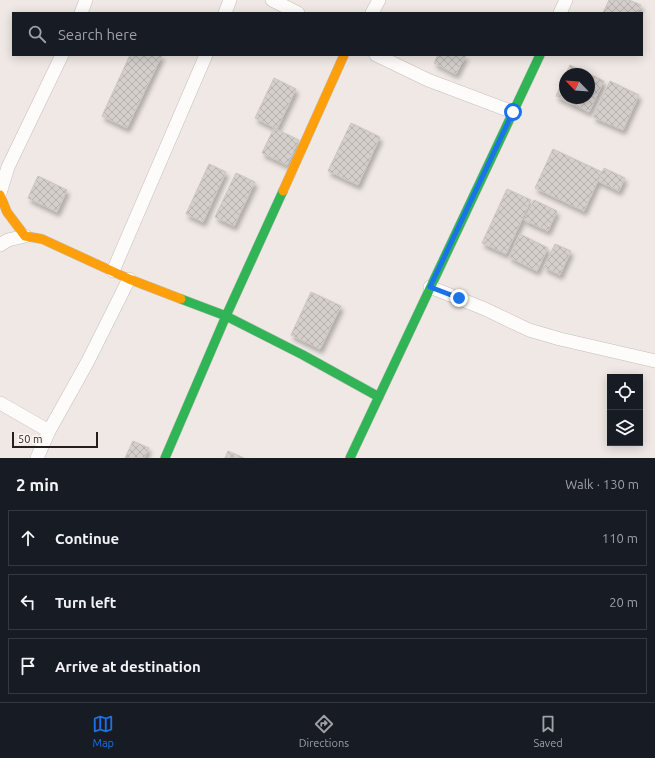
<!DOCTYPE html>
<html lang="en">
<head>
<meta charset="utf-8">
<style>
	:root { --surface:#171b24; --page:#20242c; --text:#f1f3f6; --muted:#9ea1a6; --line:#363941; --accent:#1a73e8 }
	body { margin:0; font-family:Ubuntu,sans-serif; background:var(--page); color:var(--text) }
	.controls { position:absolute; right:12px; bottom:12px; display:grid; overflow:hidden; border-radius:0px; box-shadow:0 2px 10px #0003 }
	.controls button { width:36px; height:36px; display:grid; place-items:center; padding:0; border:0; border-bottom:1px solid var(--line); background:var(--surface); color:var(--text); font:20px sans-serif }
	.compass { position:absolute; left:559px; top:68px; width:36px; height:36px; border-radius:50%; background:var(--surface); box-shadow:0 2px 10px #0003; rotate:295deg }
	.scale { position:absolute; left:12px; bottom:10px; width:86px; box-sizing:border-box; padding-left:4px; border:2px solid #241f1c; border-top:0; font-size:11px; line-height:14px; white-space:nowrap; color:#241f1c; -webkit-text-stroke:3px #fdf5f1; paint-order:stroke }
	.stop { position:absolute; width:12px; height:12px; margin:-9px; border:3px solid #1a73e8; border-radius:50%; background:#fff }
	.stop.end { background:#1a73e8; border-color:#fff; box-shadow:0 1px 4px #0008 }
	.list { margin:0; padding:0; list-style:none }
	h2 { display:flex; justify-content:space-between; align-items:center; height:52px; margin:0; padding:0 16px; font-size:17px }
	h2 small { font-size:13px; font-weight:400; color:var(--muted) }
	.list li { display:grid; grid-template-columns:26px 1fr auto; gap:12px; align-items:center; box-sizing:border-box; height:56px; margin:0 8px 8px; padding:0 8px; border:1px solid var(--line); border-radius:0px }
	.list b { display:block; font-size:15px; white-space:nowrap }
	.list em { font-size:13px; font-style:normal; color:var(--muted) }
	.icon { flex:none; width:22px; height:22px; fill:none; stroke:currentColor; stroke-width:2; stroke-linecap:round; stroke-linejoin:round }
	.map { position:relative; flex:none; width:655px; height:458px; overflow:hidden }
	.search { position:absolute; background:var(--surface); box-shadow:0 2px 10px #0003; left:12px; right:12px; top:12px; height:44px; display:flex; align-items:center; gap:10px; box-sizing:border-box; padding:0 14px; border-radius:0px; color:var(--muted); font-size:15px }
	.sheet { height:244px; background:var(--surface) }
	nav { display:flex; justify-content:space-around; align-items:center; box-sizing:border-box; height:56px; border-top:1px solid var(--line); background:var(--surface); font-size:11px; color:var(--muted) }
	nav a { display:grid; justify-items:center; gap:2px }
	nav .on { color:var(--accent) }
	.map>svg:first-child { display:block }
</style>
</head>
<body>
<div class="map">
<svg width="655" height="458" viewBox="0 0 655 458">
	<defs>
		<pattern id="building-cross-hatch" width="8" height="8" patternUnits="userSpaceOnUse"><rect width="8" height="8" fill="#d4cfcb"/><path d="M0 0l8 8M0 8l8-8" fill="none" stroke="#b6b1ae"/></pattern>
		<filter id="shadow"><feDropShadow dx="2.5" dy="4.5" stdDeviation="2" flood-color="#0004"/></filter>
	</defs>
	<rect width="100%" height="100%" fill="#efe8e4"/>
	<path fill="url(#building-cross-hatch)" stroke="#cbc5c2" filter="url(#shadow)" d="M 609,0 L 629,0 L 641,5 L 637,13 L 603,13 Z
		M 130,55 L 162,55 L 127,128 L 102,116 Z
		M 438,55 L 466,55 L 456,74 L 434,63 Z
		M 570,65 L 604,81 L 589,112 L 556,96 L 565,76 L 565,98 L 589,98 L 589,74 L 566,74 Z
		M 274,78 L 296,89 L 277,129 L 255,118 Z
		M 610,81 L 639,95 L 623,130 L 593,117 Z
		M 351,123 L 380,137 L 358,185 L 328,171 Z
		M 274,128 L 299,140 L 287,165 L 262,153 Z
		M 553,149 L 602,172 L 584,211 L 535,188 Z
		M 209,164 L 226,172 L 203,222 L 186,214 Z
		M 604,168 L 625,178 L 619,191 L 598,181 Z
		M 236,173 L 255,182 L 234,226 L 215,217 Z
		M 38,176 L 67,190 L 57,212 L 28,198 Z
		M 507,189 L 531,200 L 506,254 L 482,243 Z
		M 534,200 L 557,211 L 548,231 L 524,220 Z
		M 520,234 L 548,248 L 537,271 L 509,257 Z
		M 555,244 L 571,251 L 560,275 L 544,267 Z
		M 311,292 L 341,306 L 320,349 L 291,335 Z
		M 133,441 L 149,448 L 144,458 L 125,458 Z
		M 228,451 L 244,458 L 225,458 Z"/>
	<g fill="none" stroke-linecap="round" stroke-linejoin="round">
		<defs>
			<path id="street" d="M 272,0 L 298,13
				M 81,13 L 86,0
				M 225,13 L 230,0
				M 372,13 L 379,0
				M 560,13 L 566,0
				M 376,55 L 428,80 L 513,112
				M 0,193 L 8,167 L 62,55
				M 0,245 L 8,240 L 25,236
				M 113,271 L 206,55
				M 430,287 L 485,309 L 529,330 L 560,339 L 655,361
				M 0,403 L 49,431
				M 37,458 L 49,431 L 88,361 L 129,279"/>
			<path id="fast" d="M 181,299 L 226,316 L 303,355 L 379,397
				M 165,458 L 226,316 L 283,191
				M 350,458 L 540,55"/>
			<path id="slow" d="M 283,191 L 344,55
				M 0,195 L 7,212 L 25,236 L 42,239 L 129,279 L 181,299"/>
		</defs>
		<use href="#street" stroke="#c4bebb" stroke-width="14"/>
		<use href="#fast" stroke="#c4bebb" stroke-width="10"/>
		<use href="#slow" stroke="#c4bebb" stroke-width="10"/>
		<use href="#street" stroke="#fdfcfb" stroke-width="13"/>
		<use href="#fast" stroke="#30b455" stroke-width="9"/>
		<use href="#slow" stroke="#ff9f0a" stroke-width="9"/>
	</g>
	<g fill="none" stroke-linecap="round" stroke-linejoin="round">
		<path stroke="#1a73e8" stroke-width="5" d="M 459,298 L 430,287 L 513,112"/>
	</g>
</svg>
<div class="controls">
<button><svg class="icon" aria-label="locate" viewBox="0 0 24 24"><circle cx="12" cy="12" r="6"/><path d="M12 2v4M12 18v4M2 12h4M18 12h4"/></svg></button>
<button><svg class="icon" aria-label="layers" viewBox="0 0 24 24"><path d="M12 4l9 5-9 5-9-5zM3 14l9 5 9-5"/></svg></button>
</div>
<svg class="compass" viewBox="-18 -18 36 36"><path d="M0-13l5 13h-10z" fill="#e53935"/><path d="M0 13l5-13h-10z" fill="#9ea1a6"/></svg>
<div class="scale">50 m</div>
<div class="stop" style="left:513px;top:112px"></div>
<div class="stop end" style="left:459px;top:298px"></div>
<div class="search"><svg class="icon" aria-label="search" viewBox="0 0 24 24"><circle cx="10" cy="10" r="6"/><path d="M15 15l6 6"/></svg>Search here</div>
</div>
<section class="sheet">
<h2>2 min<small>Walk · 130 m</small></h2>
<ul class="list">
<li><svg class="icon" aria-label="ahead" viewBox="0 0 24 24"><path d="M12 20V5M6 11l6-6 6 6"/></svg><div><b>Continue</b></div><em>110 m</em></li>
<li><svg class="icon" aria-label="left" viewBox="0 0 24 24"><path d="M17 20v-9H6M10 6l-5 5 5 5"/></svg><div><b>Turn left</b></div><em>20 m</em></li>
<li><svg class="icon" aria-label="arrive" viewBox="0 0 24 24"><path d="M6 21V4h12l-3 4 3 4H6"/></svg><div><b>Arrive at destination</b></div></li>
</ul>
</section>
<nav>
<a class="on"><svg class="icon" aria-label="map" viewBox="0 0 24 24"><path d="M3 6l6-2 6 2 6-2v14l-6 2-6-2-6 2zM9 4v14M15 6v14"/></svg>Map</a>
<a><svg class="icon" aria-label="directions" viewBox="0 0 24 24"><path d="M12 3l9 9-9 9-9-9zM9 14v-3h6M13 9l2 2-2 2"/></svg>Directions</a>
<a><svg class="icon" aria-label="saved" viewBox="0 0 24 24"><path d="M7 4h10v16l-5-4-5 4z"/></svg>Saved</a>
</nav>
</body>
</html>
